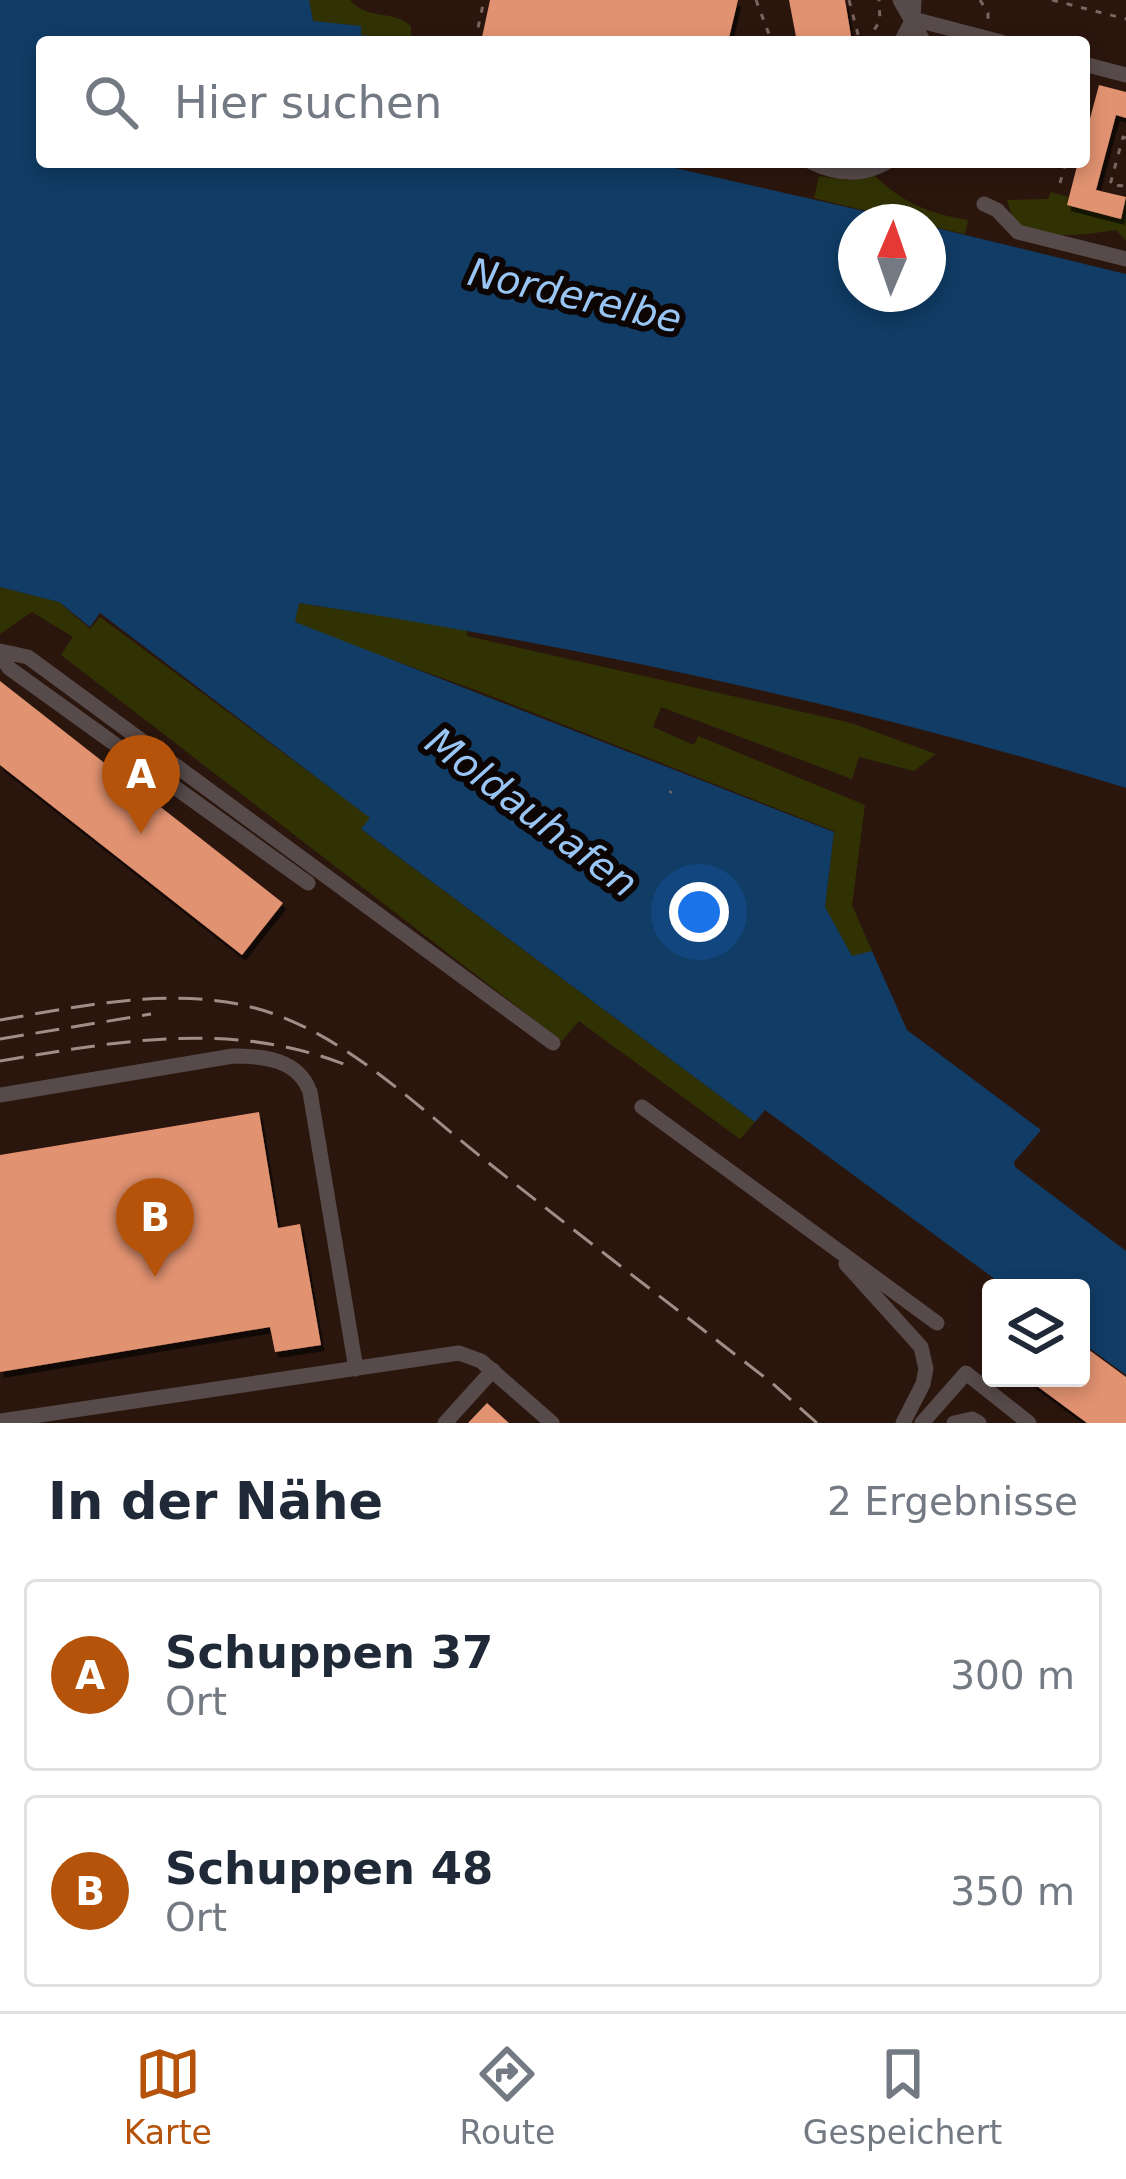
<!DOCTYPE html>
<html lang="de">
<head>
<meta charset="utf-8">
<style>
	:root { --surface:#fff; --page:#f2f2f3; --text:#1f2937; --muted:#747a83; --line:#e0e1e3; --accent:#b45309 }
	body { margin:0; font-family:"DejaVu Sans",sans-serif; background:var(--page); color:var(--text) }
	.controls { position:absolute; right:36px; bottom:36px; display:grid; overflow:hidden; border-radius:12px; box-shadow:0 6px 18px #0003 }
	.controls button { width:108px; height:108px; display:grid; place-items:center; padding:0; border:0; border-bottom:3px solid var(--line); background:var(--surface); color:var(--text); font:60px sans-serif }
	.compass { position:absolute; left:838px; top:204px; width:108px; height:108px; border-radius:50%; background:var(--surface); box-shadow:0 6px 18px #0003; rotate:2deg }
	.you { position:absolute; left:699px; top:912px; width:42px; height:42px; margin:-30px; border:9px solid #fff; border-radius:50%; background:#1a73e8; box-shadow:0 0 0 18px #1a73e833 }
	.badge { display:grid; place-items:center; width:78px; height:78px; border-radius:50%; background:var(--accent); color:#fff; font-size:39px; font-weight:700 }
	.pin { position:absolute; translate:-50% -99px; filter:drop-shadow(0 3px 6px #0008) }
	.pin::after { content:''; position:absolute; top:63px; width:42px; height:36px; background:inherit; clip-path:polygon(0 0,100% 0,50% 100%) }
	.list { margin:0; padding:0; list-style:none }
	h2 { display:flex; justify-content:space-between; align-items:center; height:156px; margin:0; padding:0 48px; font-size:51px }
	h2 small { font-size:39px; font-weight:400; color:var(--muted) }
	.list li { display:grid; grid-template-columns:78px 1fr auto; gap:36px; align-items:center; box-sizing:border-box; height:192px; margin:0 24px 24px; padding:0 24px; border:3px solid var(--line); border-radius:12px }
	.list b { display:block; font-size:45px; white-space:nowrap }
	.list p { margin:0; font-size:39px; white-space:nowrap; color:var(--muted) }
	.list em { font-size:39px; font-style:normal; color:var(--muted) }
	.icon { flex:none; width:66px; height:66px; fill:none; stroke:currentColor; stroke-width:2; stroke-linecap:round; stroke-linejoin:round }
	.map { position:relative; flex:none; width:1126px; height:1423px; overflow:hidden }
	.search { position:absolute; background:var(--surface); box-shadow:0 6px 18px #0003; left:36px; right:36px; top:36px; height:132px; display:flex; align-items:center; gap:30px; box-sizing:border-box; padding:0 42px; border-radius:12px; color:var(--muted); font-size:45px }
	.sheet { height:588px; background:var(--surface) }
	nav { display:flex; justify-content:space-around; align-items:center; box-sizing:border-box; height:168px; border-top:3px solid var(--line); background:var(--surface); font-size:33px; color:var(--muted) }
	nav a { display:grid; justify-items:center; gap:6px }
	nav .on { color:var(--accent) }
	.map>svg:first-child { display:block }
</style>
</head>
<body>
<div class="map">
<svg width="1126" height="1423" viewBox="0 0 1126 1423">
	<defs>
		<filter id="shadow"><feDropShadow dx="3.5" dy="6" stdDeviation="0" flood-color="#0009"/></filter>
	</defs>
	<rect width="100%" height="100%" fill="#2b160e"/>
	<path fill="#313204" d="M 309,0 L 350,0 C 368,21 392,9 411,26 L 411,42 L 360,35 L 360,26 L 313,21 Z
		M 819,176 L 848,180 L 875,176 C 903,203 930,214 968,220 L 965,234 L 928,226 L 928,222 L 912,222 L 814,198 Z
		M 1051,192 L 1069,197 L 1068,205 L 1120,219 L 1126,198 L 1126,241 L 1116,230 C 1081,235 1046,241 1014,222 L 1007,200 L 1048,199 Z
		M 0,587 L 59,602 L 90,629 L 100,617 L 371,818 L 362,830 L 755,1122 L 740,1139 L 579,1021 L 562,1041 L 61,655 L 73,637 L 32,612 L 0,634 Z
		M 298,603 L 467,629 L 467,636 L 851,723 L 936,754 L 914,771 L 859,757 L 852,779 L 661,707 L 653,727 L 694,745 L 698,736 L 865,805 L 852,905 L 872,951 L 852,957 L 825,907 L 834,831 L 481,692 L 301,627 L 295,622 Z"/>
	<path fill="#103c65" d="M 0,0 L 309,0 L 313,21 L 361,26 L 361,35 L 406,41 L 42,42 L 42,162 L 649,162 L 912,222 L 856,222 L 856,294 L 928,294 L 928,226 L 1126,274 L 1126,788 C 856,704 577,646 299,603 L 295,622 L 834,832 L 825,907 L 852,956 L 872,951 L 907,1030 L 1041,1130 L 1014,1162 L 1015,1167 L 1126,1251 L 1126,1375 L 1081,1342 L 1081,1288 L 1007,1288 L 765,1110 L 755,1122 L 361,829 L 370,818 L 100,613 L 90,627 L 59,602 L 0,587 Z"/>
	<path fill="#e19271" filter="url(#shadow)" d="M 490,0 L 738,0 L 728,42 L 481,42 Z
		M 789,0 L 845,0 L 852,42 L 797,42 Z
		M 1099,85 L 1126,92 L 1126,118 L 1116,115 L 1096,190 L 1126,197 L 1121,219 L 1067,205 L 1078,162 L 1084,162 L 1084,141 Z
		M 0,681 L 283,903 L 242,955 L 0,765 Z
		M 259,1112 L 278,1228 L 300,1224 L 321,1345 L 275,1352 L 270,1327 L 0,1372 L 0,1155 Z
		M 1081,1344 L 1126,1377 L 1126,1423 L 1087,1423 L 1026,1378 L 1081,1378 Z
		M 487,1403 L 509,1423 L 468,1423 Z"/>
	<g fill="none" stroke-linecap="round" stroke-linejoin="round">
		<path stroke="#78665f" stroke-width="3" stroke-dasharray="6 9" stroke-linecap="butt" d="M 756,0 L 772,42
			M 849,0 L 860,42
			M 980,0 L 988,13 L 988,24
			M 1052,0 L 1126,19
			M 1014,38 L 1031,42
			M 475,42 L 484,0
			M 866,42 L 880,21 L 879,0
			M 1084,95 L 1088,79
			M 1126,138 L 1123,137 L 1110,185 L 1126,186
			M 1060,183 L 1066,162
			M 670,793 L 671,791"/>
		<path stroke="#574a4b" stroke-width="15" d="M 900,0 L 924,42
			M 913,19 L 1001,42
			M 901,42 L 913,19 L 914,0
			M 1084,64 L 1126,75
			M 811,162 C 836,174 862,177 887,162
			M 984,204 L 997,210 L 1018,232 L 1126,259
			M 0,651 L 28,657 L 553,1043
			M 0,654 L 9,668 L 308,883
			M 0,1095 L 233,1056 C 264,1056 298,1059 310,1092 L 356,1369
			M 642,1107 L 937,1323
			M 846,1264 L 921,1347 L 926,1369 L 923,1384 L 903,1423
			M 0,1421 L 459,1353 L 481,1361 L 552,1423
			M 445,1423 L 493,1370
			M 922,1423 L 966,1373 L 1029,1423
			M 954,1423 L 972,1419 L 979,1423"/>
		<path stroke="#9f8d86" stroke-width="3" stroke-dasharray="24 12" stroke-linecap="butt" d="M 0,1020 C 82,1006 172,986 255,1008 C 344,1032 418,1108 490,1164 C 583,1238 678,1310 772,1383 L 817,1423
			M 0,1039 L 151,1014
			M 0,1061 C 119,1041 235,1019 351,1067"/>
	</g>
	<g text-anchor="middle" stroke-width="12" stroke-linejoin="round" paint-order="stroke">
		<g font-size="39" font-style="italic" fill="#98c5f4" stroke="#0d0503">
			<text transform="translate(575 295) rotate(13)" y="14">Norderelbe</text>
			<text transform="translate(532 812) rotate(37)" y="14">Moldauhafen</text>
		</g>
	</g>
</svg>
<div class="controls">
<button><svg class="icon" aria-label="layers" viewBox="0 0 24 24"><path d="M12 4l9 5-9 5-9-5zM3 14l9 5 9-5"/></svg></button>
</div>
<svg class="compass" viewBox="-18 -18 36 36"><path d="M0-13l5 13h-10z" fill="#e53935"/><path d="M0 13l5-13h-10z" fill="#747a83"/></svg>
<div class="you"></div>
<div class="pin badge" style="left:141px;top:834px">A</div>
<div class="pin badge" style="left:155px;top:1277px">B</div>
<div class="search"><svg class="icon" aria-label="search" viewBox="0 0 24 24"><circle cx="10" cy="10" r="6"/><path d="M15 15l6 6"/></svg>Hier suchen</div>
</div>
<section class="sheet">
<h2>In der Nähe<small>2 Ergebnisse</small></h2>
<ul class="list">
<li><span class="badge">A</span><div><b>Schuppen 37</b><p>Ort</p></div><em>300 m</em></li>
<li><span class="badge">B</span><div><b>Schuppen 48</b><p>Ort</p></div><em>350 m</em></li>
</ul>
</section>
<nav>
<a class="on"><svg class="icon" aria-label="map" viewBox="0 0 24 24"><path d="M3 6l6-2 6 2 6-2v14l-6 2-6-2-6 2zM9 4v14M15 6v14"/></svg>Karte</a>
<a><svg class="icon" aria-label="directions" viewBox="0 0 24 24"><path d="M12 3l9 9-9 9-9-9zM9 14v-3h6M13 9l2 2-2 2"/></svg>Route</a>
<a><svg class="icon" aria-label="saved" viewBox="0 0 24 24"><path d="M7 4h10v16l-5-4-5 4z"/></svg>Gespeichert</a>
</nav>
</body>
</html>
